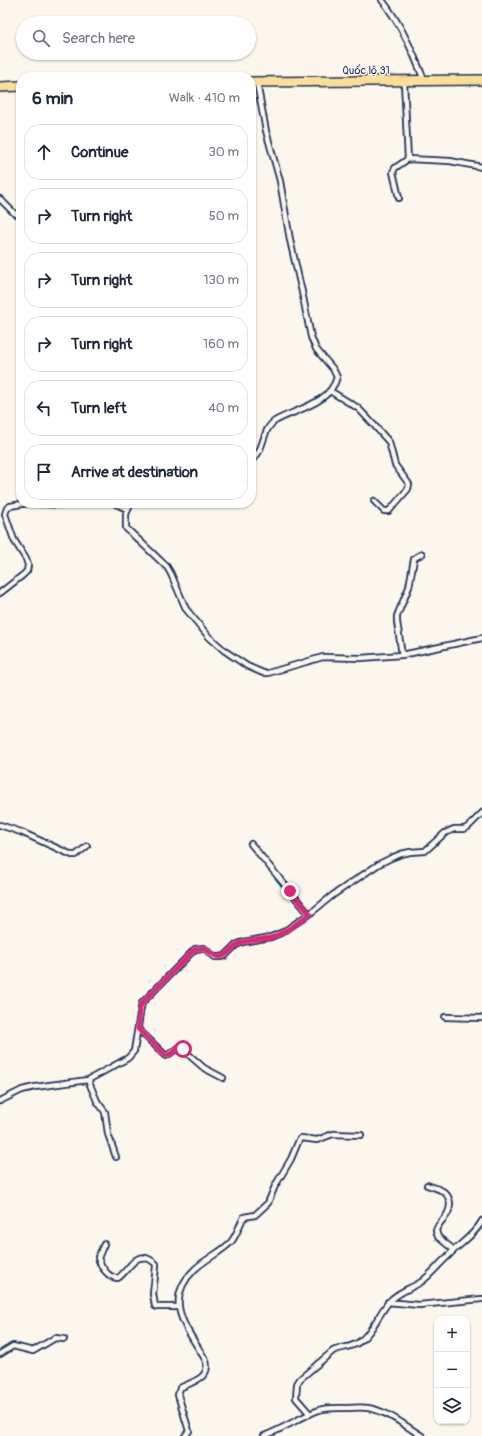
<!DOCTYPE html>
<html lang="en">
<head>
<meta charset="utf-8">
<style>
	:root { --surface:#fff; --page:#f6f6f7; --text:#1f2937; --muted:#747a83; --line:#e0e1e3 }
	body { margin:0; font-family:Pangolin,sans-serif; background:var(--page); color:var(--text) }
	.controls { position:absolute; right:12px; bottom:12px; display:grid; overflow:hidden; border-radius:8px; box-shadow:0 1px 3px #0004 }
	.controls button { width:36px; height:36px; display:grid; place-items:center; padding:0; border:0; border-bottom:1px solid var(--line); background:var(--surface); color:var(--text); font:20px sans-serif }
	.stop { position:absolute; width:12px; height:12px; margin:-9px; border:3px solid #db2777; border-radius:50%; background:#fff }
	.stop.end { background:#db2777; border-color:#fff; box-shadow:0 1px 4px #0008 }
	.list { margin:0; padding:0; list-style:none }
	h2 { display:flex; justify-content:space-between; align-items:center; height:52px; margin:0; padding:0 16px; font-size:17px }
	h2 small { font-size:13px; font-weight:400; color:var(--muted) }
	.list li { display:grid; grid-template-columns:26px 1fr auto; gap:12px; align-items:center; box-sizing:border-box; height:56px; margin:0 8px 8px; padding:0 8px; border:1px solid var(--line); border-radius:16px }
	.list b { display:block; font-size:15px; white-space:nowrap }
	.list em { font-size:13px; font-style:normal; color:var(--muted) }
	.icon { flex:none; width:22px; height:22px; fill:none; stroke:currentColor; stroke-width:2; stroke-linecap:round; stroke-linejoin:round }
	.map { position:relative; flex:none; width:482px; height:1436px; overflow:hidden }
	.search { position:absolute; background:var(--surface); box-shadow:0 1px 3px #0004; left:16px; top:16px; width:240px; height:44px; display:flex; align-items:center; gap:10px; box-sizing:border-box; padding:0 14px; border-radius:22px; color:var(--muted); font-size:15px }
	.panel { position:absolute; background:var(--surface); box-shadow:0 1px 3px #0004; left:16px; top:72px; width:240px; height:436px; border-radius:16px }
	.map>svg:first-child { display:block }
</style>
</head>
<body>
<div class="map">
<svg width="482" height="1436" viewBox="0 0 482 1436">
	<rect width="100%" height="100%" fill="#fbf7ec"/>
	<filter id="ink" filterUnits="userSpaceOnUse"><feTurbulence type="fractalNoise" baseFrequency=".025" numOctaves="2"/><feDisplacementMap in="SourceGraphic" scale="8" xChannelSelector="R" yChannelSelector="G"/><feConvolveMatrix kernelMatrix="1 2 1 2 8 2 1 2 1" color-interpolation-filters="sRGB"/></filter>
	<g filter="url(#ink)">
		<g fill="none" stroke-linecap="round" stroke-linejoin="round">
			<defs>
				<path id="street" d="M 382,0 C 401,24 413,52 424,80
					M 408,159 L 450,161 L 482,167
					M 399,198 L 393,172 L 395,168 L 408,159 L 404,82
					M 0,199 L 14,213 L 21,216
					M 330,391 L 358,408 L 374,425 L 389,442 L 395,465 L 409,484 L 408,489 L 389,511 L 384,511 L 374,501
					M 251,460 C 265,452 261,430 275,421 C 296,409 330,404 337,377 L 333,369 L 316,349 L 311,337 L 302,292 L 290,240 L 280,181 L 266,131 L 257,83
					M 114,503 L 127,509
					M 131,503 L 126,514 L 126,528 L 167,567 L 171,574 L 186,609 L 209,637 L 225,651 L 247,666 L 263,673 L 268,673 L 323,657 L 361,658 L 402,655 L 482,638
					M 0,593 L 23,575 L 27,571 L 28,565 L 26,559 L 14,540 L 5,514 L 7,508 L 10,506 L 28,503 L 65,505 L 73,503
					M 402,655 L 397,622 L 397,616 L 409,587 L 414,559 L 416,557 L 422,554
					M 0,825 L 21,832 L 72,855 L 76,855 L 87,846
					M 251,844 L 309,914
					M 445,1017 L 482,1018
					M 138,1029 L 166,1056 L 180,1047 L 204,1068 L 223,1078
					M 88,1080 L 97,1101 L 105,1112 L 108,1134 L 116,1157
					M 0,1101 L 22,1090 L 35,1087 L 88,1080 L 128,1058 L 134,1051 L 141,1008 L 142,1003 L 195,949 L 204,948 L 215,957 L 220,957 L 225,956 L 236,945 L 243,942 L 271,937 L 283,932 L 312,912 L 333,895 L 379,864 L 391,858 L 401,854 L 410,852 L 425,851 L 445,833 L 454,829 L 464,829 L 468,827 L 482,813
					M 427,1185 C 438,1189 448,1190 450,1203 C 450,1208 449,1212 446,1216 C 442,1221 437,1225 436,1231 L 438,1237 L 454,1250
					M 104,1244 L 98,1258 C 101,1267 108,1278 118,1278 C 130,1270 136,1246 156,1264 L 156,1266 L 153,1294 L 155,1306 L 157,1307 L 179,1307
					M 388,1302 L 419,1305 L 482,1299
					M 0,1354 L 13,1346 L 33,1351 L 55,1338 L 64,1339
					M 310,1414 L 296,1398 L 297,1384 L 300,1379 L 333,1351 C 341,1347 351,1348 359,1342 C 372,1333 378,1315 388,1303 C 397,1292 410,1289 421,1282 C 431,1275 439,1264 448,1256 C 459,1244 474,1236 482,1221
					M 185,1436 L 189,1431 L 178,1395 L 180,1388 C 192,1382 211,1378 206,1361 C 189,1330 161,1303 194,1270 C 205,1259 220,1253 231,1242 C 237,1235 239,1225 244,1217 L 255,1215 L 268,1203 L 275,1186 L 291,1159 L 299,1140 L 301,1138 L 317,1140 L 333,1134 L 361,1135
					M 264,1436 C 283,1429 300,1417 319,1410 C 328,1407 337,1408 346,1408 C 353,1408 361,1407 368,1408 C 388,1411 405,1426 422,1436"/>
				<path id="highway" d="M 251,82 L 482,80
					M 0,87 L 21,86"/>
			</defs>
			<use href="#street" stroke="#1b2f5e" stroke-width="8"/>
			<use href="#highway" stroke="#1b2f5e" stroke-width="12"/>
			<use href="#street" stroke="#fbf7ec" stroke-width="4.5"/>
			<use href="#highway" stroke="#fcde96" stroke-width="9"/>
		</g>
	</g>
	<g fill="none" stroke-linecap="round" stroke-linejoin="round" filter="url(#ink)">
		<path stroke="#db2777" stroke-width="5" d="M 183,1049 L 178,1047 L 172,1053 L 166,1056 L 138,1029 L 140,1008 L 142,1003 L 195,949 L 204,948 C 209,951 214,957 220,957 C 227,957 231,948 237,945 C 246,939 259,940 270,938 C 284,934 297,923 310,914 L 290,891"/>
	</g>
	<g text-anchor="middle" stroke-width="3" stroke-linejoin="round" paint-order="stroke">
		<g font-size="11" fill="#1b2f5e" stroke="#fbf7ec">
			<text x="366" y="74">Quốc lộ 31</text>
		</g>
	</g>
</svg>
<div class="controls">
<button>+</button>
<button>−</button>
<button><svg class="icon" aria-label="layers" viewBox="0 0 24 24"><path d="M12 4l9 5-9 5-9-5zM3 14l9 5 9-5"/></svg></button>
</div>
<div class="stop" style="left:183px;top:1049px"></div>
<div class="stop end" style="left:290px;top:891px"></div>
<div class="search"><svg class="icon" aria-label="search" viewBox="0 0 24 24"><circle cx="10" cy="10" r="6"/><path d="M15 15l6 6"/></svg>Search here</div>
<section class="panel">
<h2>6 min<small>Walk · 410 m</small></h2>
<ul class="list">
<li><svg class="icon" aria-label="ahead" viewBox="0 0 24 24"><path d="M12 20V5M6 11l6-6 6 6"/></svg><div><b>Continue</b></div><em>30 m</em></li>
<li><svg class="icon" aria-label="right" viewBox="0 0 24 24"><path d="M7 20v-9h11M14 6l5 5-5 5"/></svg><div><b>Turn right</b></div><em>50 m</em></li>
<li><svg class="icon" aria-label="right" viewBox="0 0 24 24"><path d="M7 20v-9h11M14 6l5 5-5 5"/></svg><div><b>Turn right</b></div><em>130 m</em></li>
<li><svg class="icon" aria-label="right" viewBox="0 0 24 24"><path d="M7 20v-9h11M14 6l5 5-5 5"/></svg><div><b>Turn right</b></div><em>160 m</em></li>
<li><svg class="icon" aria-label="left" viewBox="0 0 24 24"><path d="M17 20v-9H6M10 6l-5 5 5 5"/></svg><div><b>Turn left</b></div><em>40 m</em></li>
<li><svg class="icon" aria-label="arrive" viewBox="0 0 24 24"><path d="M6 21V4h12l-3 4 3 4H6"/></svg><div><b>Arrive at destination</b></div></li>
</ul>
</section>
</div>
</body>
</html>
